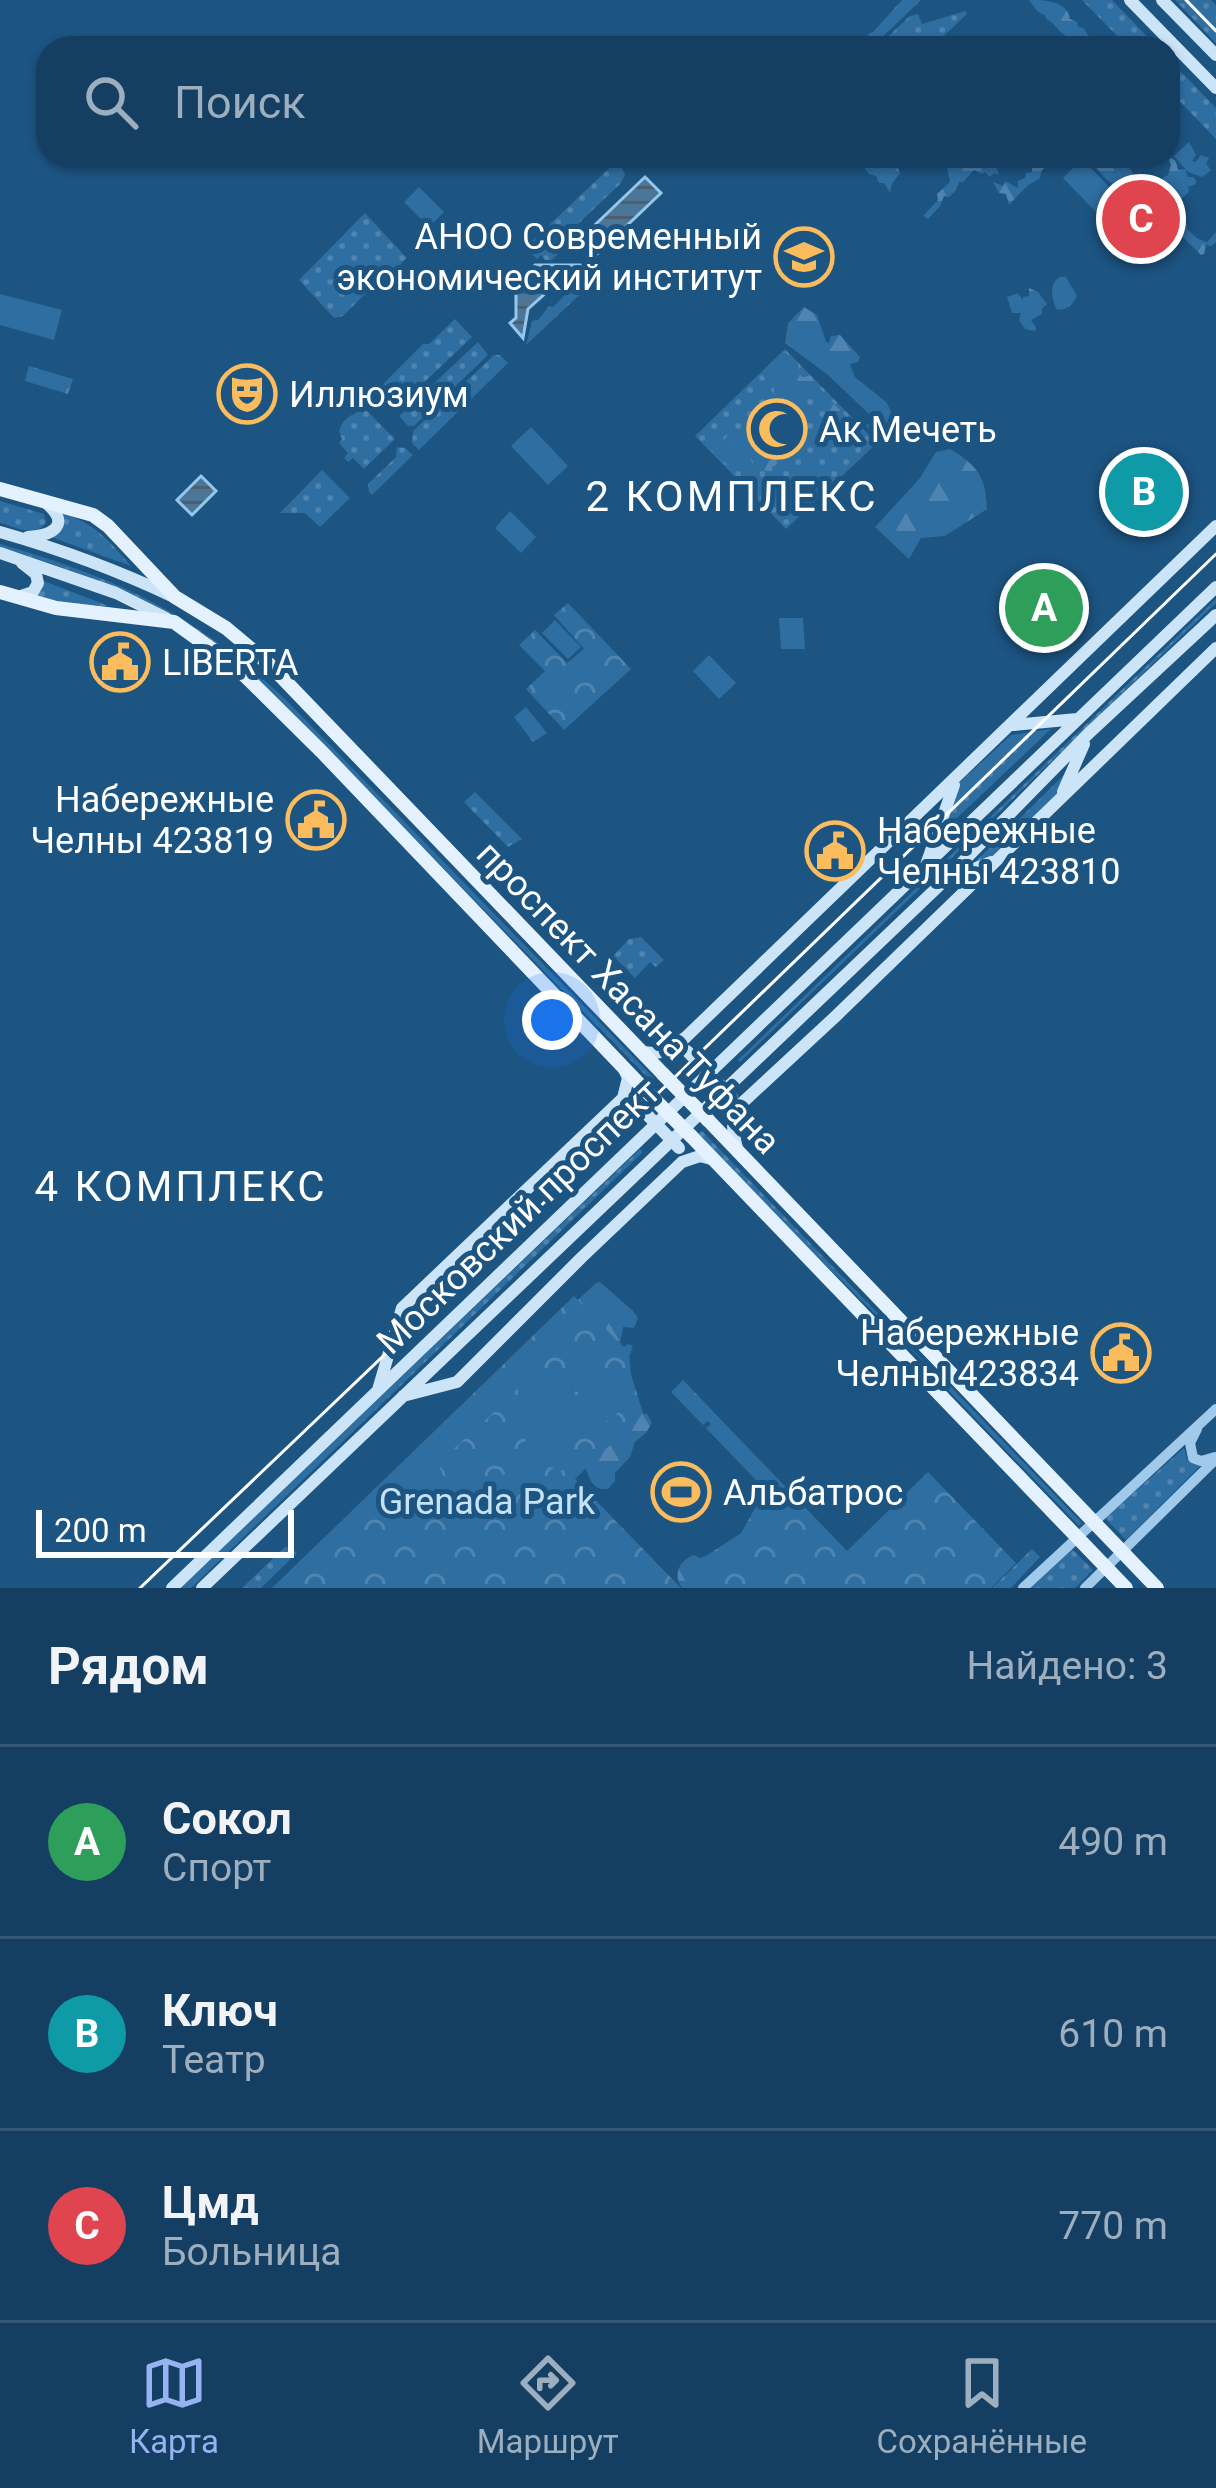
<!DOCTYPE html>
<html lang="ru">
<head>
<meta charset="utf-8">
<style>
	:root { --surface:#153f62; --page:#224a6b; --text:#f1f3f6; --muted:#9dafbe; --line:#345877; --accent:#95b2f1 }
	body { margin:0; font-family:Roboto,sans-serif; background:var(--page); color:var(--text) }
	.scale { position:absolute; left:36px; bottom:30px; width:258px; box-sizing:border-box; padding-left:12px; border:6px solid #fff; border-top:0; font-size:33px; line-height:42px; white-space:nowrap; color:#fff; -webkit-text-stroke:9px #1c5482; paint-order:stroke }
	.you { position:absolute; left:552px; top:1020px; width:42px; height:42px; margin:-30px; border:9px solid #fff; border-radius:50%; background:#1a73e8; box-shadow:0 0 0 18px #1a73e833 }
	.badge { display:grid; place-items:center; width:78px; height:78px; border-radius:50%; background:var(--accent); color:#fff; font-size:39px; font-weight:700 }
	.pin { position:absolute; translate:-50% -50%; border:6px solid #fff; box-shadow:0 3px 12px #0006 }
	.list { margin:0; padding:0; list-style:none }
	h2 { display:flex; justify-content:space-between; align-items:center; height:156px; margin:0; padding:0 48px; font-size:51px }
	h2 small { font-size:39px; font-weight:400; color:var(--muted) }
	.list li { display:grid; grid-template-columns:78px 1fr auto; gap:36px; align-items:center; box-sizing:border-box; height:192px; padding:0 48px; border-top:3px solid var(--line) }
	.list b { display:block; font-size:45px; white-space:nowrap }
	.list p { margin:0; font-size:39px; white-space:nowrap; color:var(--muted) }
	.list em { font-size:39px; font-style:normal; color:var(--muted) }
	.icon { flex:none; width:66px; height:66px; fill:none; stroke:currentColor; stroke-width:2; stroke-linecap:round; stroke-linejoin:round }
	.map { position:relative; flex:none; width:1216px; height:1588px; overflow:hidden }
	.search { position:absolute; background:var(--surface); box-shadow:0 3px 9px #0004; left:36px; right:36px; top:36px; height:132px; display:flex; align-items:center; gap:30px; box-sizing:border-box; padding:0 42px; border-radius:36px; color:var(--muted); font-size:45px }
	.sheet { height:732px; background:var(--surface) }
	nav { display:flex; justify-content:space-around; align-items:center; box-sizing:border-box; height:168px; border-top:3px solid var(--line); background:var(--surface); font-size:33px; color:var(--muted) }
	nav a { display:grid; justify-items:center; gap:6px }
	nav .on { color:var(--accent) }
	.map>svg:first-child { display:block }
</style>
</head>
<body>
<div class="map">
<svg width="1216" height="1588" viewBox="0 0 1216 1588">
	<defs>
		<pattern id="grass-dots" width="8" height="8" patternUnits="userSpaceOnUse" patternTransform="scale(3)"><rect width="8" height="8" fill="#2f6ea1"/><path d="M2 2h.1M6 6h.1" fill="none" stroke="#4e84af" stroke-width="1.8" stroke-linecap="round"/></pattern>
		<pattern id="forest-firs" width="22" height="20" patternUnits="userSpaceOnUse" patternTransform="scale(3)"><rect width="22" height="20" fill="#2f6ea1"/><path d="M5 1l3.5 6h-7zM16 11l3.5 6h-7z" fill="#4e84af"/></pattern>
		<pattern id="park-crowns" width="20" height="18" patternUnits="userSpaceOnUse" patternTransform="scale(3)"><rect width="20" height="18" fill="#2f6ea1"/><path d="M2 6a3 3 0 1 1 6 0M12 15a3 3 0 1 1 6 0" fill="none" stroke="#4e84af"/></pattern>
		<pattern id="water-rules" width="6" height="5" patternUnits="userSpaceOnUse" patternTransform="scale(3)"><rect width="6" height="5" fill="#4c7698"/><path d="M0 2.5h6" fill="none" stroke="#4c5f6e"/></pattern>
	</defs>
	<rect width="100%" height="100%" fill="#1c5482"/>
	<path fill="url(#grass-dots)" d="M 902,0 L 921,0 L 876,43 L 867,34 L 873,32 Z
		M 1082,0 L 1112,0 L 1158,48 L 1129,48 Z
		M 1175,0 L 1211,0 L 1216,5 L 1216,43 Z
		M 965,11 L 967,14 L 931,48 L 882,48 L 879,45 L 910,16 L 918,14 L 922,24 Z
		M 1168,58 L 1216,108 L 1216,139 L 1168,89 Z
		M 622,156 L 626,161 L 621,166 L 625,175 L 620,184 L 559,242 L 559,253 L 552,260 L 545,260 L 541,255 L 537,259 L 528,250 L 528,245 Z
		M 365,213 L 407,258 L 382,281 L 373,274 L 362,284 L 367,292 L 343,316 L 334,318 L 299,280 Z
		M 589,286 L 526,345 L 532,321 L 538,320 L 549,306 L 553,307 L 571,289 Z
		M 455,319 L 472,337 L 394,411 L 383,400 L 376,400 L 377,390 L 423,344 L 429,344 Z
		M 478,342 L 488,355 L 414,426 L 408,426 L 399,416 Z
		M 785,349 L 877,443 L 786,529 L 695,436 Z
		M 494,355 L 500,355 L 508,363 L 419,450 L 412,443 L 413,431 L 444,402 L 451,399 L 454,393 Z
		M 364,408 L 395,439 L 364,469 L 353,458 L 348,462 L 344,458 L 348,453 L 339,443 L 342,439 L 339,431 C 344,415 355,415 364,408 Z
		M 397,447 L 405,448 L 413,455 L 372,495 L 369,492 L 368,484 L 396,457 Z
		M 322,470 L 350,498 L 320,527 L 305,513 L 280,513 Z
		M 0,501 L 44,514 L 46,523 C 34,538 16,527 0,523 Z
		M 60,512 C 94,523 108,539 131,566 L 51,537 Z
		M 0,544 C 120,579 193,613 285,699 L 654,1078 L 651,1081 L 281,702 C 197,619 112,581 0,547 Z
		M 41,580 L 109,606 L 58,605 L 36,595 Z
		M 1216,599 L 1216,603 L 740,1062 L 738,1060 Z
		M 1051,729 L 938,836 L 959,783 L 1011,735 Z
		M 1066,773 L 1057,797 L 996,856 L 974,863 Z
		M 475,792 L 522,839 L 508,847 L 464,802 Z
		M 641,937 L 664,960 L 656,967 L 650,962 L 635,978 L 613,956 L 629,939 Z
		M 702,1131 L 941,1379 L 780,1220 L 698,1134 Z
		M 640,1149 L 643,1152 L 191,1588 L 180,1588 Z
		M 950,1386 L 1082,1523 L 1079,1526 L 947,1389 Z
		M 1184,1448 L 1187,1459 L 1200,1466 L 1126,1540 L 1105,1518 Z
		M 285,1547 L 290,1547 L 297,1553 L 261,1588 L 242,1588 Z
		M 1070,1547 L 1093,1570 L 1075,1588 L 1030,1588 Z
		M 1032,1549 L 1040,1557 L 1011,1588 L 992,1588 Z"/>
	<path fill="url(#forest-firs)" d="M 1029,0 C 1043,0 1058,0 1067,11 C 1074,23 1063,15 1077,22 L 1078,27 L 1083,28 L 1095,44 L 1103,48 C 1086,48 1076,51 1068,37 C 1058,33 1056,23 1046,19 L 1045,15 L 1038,12 Z
		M 1189,142 L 1196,155 L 1192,161 L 1196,162 L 1201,155 L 1209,158 L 1206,164 L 1211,170 L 1202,177 L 1188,172 L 1174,156 Z
		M 856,156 L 864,156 L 870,164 L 881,158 L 883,163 L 888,161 L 897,165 L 900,173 L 892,184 L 890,193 L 884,183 L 879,183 L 876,176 L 869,174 Z
		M 936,156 L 987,157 L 987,162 L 996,166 L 999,175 L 994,173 L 990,177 L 985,172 L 982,174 L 974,170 L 963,182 L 959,182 L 956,190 L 949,197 L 944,196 L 940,206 L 928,219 L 923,216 L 938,200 L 937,194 L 950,182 L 947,168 L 939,166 Z
		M 1043,156 L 1060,156 L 1042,170 L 1040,178 L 1027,186 L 1009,205 L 1006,194 L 999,193 L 993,182 L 1003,186 L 1005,181 L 1018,188 L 1018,181 L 1025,178 L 1026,173 L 1032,172 L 1032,167 L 1043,161 Z
		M 1073,156 L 1102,156 L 1116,164 L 1122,161 L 1124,167 L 1131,169 L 1133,175 L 1137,175 L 1139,180 L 1128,185 L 1128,189 C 1102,185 1102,168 1083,156 L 1074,161 Z
		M 1171,158 L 1176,161 L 1178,170 L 1185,169 L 1188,177 L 1193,177 L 1196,180 L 1196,184 L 1188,187 L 1189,192 L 1180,200 L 1162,178 L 1168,175 L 1171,165 L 1169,160 Z
		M 1181,208 L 1182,218 L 1187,224 L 1187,229 L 1198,239 L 1207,242 L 1216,232 L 1216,242 L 1211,246 L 1206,245 L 1204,254 L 1201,255 C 1196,249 1171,228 1171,222 C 1171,219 1178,211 1181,208 Z
		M 1060,277 L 1066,277 L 1077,296 C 1072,305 1067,311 1056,309 C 1052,298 1048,284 1060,277 Z
		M 1029,288 L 1038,292 L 1047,304 L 1042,309 L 1042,314 L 1031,320 L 1037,329 L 1034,331 L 1025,329 L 1019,320 L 1021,313 L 1012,313 L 1007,297 L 1018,293 L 1023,300 L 1023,297 L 1029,296 Z
		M 804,307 L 817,315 L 826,342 L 829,343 L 831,336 L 840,335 L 860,357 L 858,362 L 850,364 L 855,377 L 886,402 L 902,431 L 901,436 L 882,443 L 866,426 L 871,421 L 871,416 L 828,375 L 785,343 L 788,323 Z
		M 785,352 L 798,364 L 799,374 L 803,377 L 810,376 C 827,398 848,419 869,439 L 869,443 L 860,446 L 854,444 L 851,435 L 840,432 L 838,422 L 832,419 L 831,414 L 826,411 L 821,399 L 807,398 L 806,401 L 774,395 L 774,385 L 763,376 L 763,373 Z
		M 728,435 L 736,447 L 747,446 L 752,463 L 759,466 L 763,462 L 756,455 L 761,448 L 770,449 L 772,454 L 770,458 L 777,465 L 772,467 L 772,472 L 758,469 L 760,474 L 756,479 L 748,479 L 748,472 L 735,462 L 735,468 L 731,468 L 706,445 L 706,442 L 717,449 Z
		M 950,449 C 977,465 986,477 987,509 L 945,536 L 921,538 L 909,559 L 875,527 L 920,478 L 936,452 Z
		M 811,459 L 819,461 L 821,467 L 828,466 L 831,479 L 825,483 L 820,481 L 803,491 L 795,489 L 803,502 L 800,509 L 783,517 L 777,511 L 777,505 L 771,503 L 767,493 L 759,486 L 763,478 L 781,478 L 786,483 L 786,477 L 801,472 L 801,463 Z
		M 600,1282 L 633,1311 L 638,1318 L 634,1328 L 623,1327 L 620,1343 L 624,1347 L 628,1344 L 633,1346 L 630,1354 L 626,1356 L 517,1357 L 596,1283 Z
		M 640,1413 L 647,1414 L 652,1423 L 646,1433 L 635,1442 L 630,1457 L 615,1473 L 615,1481 L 608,1489 C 592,1491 590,1478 585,1467 Z
		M 774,1493 L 783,1493 L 806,1588 L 682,1588 C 672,1574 680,1560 694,1555 L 700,1558 L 706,1556 L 741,1533 L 758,1503 Z"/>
	<path fill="url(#park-crowns)" d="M 29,366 L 73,379 L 68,394 L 25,381 Z
		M 568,603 L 631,669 L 564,730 L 526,689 L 545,671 L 519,645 L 535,630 L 567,663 L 584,649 L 554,615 Z
		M 779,618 L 803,618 L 805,649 L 781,649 Z
		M 526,707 L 547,733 L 533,742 L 514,717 Z
		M 574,1296 L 629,1353 L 631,1374 L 643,1413 L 575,1479 L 681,1588 L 272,1588 Z
		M 683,1380 L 847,1551 L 928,1472 L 1016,1563 L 991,1588 L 690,1588 L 778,1503 L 706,1428 L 711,1424 L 708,1421 L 703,1425 L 671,1392 Z"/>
	<path fill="#2f6ea1" d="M 1082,159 L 1117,195 L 1098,214 L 1063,178 Z
		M 419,187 L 444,212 L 429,227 L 404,202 Z
		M 0,294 L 62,310 L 54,340 L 0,325 Z
		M 531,427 L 568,466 L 548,485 L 511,446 Z
		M 510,511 L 536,537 L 521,553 L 495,528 Z
		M 555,620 L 581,647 L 568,659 L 542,633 Z
		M 709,655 L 736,683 L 719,699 L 693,671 Z
		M 510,1365 L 512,1370 L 526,1371 C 534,1380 550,1386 555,1396 L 565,1390 L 572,1392 L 591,1418 L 566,1449 L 568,1464 L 565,1470 L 559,1471 C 520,1450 515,1488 492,1508 L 483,1502 L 480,1493 C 506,1467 537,1468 522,1422 C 527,1415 531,1412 528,1403 C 519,1397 519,1388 510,1382 L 505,1385 L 503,1374 Z
		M 581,1368 L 634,1400 L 602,1425 L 582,1395 L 569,1387 Z
		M 493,1393 L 503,1404 L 438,1463 L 444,1478 L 440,1498 L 443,1502 L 451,1502 L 452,1511 C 428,1516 380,1522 395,1482 Z"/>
	<path fill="url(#water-rules)" stroke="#94c7ec" stroke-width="3" d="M 645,177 L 661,193 L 597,254 L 577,249 L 576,243 Z
		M 535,265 L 580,265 L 585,278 L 556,284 L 528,309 L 523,338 L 510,323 L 516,318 L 516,284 Z
		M 201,476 L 216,491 L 192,515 L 177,500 Z"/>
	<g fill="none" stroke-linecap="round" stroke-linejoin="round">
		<path stroke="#a1caea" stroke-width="10" d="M 1197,1429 L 1190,1443 L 1193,1458 L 1201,1461 L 1215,1457
			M 1023,1588 L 1216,1409
			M 1085,1588 L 1216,1459"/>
		<path stroke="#cce4f8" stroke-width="12" d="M 1130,0 L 1216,88
			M 1162,0 L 1216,55
			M 0,532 C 60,549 117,570 174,597
			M 28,537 C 55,535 71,524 45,502
			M 0,553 L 116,593 L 166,618
			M 18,597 L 33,592 L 38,583 L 36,574 L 22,563
			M 1014,725 L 1077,719
			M 1063,792 L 1084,744
			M 927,862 L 954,785
			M 949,879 L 991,862
			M 640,1051 C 661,1056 669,1051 686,1037 L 1216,526
			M 738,1152 C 733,1133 729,1120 741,1104 L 837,1015 L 1216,648
			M 378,1390 L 402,1308 L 623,1098 L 628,1078 L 623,1067
			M 403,1396 L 457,1382 L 581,1258 L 682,1162 L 700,1156 L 711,1159
			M 172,1588 L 1216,587
			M 202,1588 L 943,882 L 1089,733 L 1216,615"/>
		<path stroke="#e4f1fe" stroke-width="14" d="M 0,489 L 93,515 L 108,526 L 175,597 L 226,628 L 270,665 L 663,1074
			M 0,592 L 56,608 L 174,622 L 234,665 L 322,752 L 646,1091
			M 708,1120 L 1157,1588
			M 691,1136 L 1126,1588"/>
		<path stroke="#fff" stroke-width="3" d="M 1186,0 L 1216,31
			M 140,1588 L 616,1134 L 1216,554"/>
		<path stroke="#cce4f8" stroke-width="12" d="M 687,1051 L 732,1097
			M 635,1102 L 679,1148"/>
		<path stroke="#e4f1fe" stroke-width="14" d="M 663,1074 L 708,1120
			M 646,1091 L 691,1136"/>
	</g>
	<defs>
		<symbol id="university-ring" viewBox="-11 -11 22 22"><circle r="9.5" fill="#1c5482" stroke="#fbbc5e" stroke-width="1.5"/><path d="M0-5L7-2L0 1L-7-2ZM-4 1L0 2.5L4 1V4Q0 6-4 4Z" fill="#fbbc5e"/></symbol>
		<symbol id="theatre-ring" viewBox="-11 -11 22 22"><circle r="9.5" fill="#1c5482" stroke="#fbbc5e" stroke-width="1.5"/><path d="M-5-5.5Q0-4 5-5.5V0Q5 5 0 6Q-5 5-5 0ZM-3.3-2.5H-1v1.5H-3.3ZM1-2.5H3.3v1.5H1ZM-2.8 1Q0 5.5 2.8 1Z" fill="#fbbc5e"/></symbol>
		<symbol id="mosque-ring" viewBox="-11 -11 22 22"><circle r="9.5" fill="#1c5482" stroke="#fbbc5e" stroke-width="1.5"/><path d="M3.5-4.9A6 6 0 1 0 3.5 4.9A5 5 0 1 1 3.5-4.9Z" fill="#fbbc5e"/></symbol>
		<symbol id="civic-ring" viewBox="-11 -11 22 22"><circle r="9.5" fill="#1c5482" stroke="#fbbc5e" stroke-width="1.5"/><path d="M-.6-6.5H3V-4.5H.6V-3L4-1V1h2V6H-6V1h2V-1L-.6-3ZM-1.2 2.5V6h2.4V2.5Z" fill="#fbbc5e"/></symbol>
		<symbol id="stadium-ring" viewBox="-11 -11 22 22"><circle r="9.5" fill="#1c5482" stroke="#fbbc5e" stroke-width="1.5"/><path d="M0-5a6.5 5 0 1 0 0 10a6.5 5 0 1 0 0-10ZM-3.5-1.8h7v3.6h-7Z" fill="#fbbc5e"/></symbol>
	</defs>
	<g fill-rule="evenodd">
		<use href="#university-ring" x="771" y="224" width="66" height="66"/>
		<use href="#theatre-ring" x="214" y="361" width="66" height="66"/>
		<use href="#mosque-ring" x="744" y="396" width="66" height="66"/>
		<use href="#civic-ring" x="87" y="629" width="66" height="66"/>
		<use href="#civic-ring" x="283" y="787" width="66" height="66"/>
		<use href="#civic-ring" x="802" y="818" width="66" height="66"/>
		<use href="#civic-ring" x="1088" y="1320" width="66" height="66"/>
		<use href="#stadium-ring" x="648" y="1459" width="66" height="66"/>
	</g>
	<g text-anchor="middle" stroke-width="10" stroke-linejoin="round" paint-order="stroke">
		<g font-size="36" fill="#fff" stroke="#1c5482" text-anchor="start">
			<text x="762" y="249" text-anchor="end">АНОО Современный<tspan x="762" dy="41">экономический институт</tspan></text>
			<text x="289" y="407">Иллюзиум</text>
			<text x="819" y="442">Ак Мечеть</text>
			<text x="162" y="675">LIBERTA</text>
			<text x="274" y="812" text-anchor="end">Набережные<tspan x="274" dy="41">Челны 423819</tspan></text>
			<text x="877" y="843">Набережные<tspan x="877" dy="41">Челны 423810</tspan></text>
			<text x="1079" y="1345" text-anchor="end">Набережные<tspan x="1079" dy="41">Челны 423834</tspan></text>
			<text x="723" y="1505">Альбатрос</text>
		</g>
		<g font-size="36" fill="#fff" stroke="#1c5482">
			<text transform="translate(629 997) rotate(46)" y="13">проспект Хасана Туфана</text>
			<text transform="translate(518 1216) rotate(-44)" y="13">Московский проспект</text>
		</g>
		<g font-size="36" fill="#c5e2f7" stroke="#1c5482">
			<text x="487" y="1514">Grenada Park</text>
		</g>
		<g font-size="42" letter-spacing="3" fill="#fff" stroke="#1c5482">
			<text x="732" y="511">2 КОМПЛЕКС</text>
			<text x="181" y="1201">4 КОМПЛЕКС</text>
		</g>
	</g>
</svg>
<div class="scale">200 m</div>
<div class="you"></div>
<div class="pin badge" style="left:1044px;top:608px;background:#2e9e5b">A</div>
<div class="pin badge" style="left:1144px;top:492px;background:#0f9aa8">B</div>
<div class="pin badge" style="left:1141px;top:219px;background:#e0444e">C</div>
<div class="search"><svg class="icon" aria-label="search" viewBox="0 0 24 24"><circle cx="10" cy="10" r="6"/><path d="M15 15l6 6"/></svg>Поиск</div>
</div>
<section class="sheet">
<h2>Рядом<small>Найдено: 3</small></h2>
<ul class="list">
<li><span class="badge" style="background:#2e9e5b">A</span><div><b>Сокол</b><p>Спорт</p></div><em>490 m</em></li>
<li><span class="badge" style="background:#0f9aa8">B</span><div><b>Ключ</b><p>Театр</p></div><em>610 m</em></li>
<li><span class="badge" style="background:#e0444e">C</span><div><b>Цмд</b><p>Больница</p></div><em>770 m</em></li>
</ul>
</section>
<nav>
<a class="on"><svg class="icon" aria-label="map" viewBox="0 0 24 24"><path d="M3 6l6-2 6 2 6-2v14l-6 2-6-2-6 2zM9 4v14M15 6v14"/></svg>Карта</a>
<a><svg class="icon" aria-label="directions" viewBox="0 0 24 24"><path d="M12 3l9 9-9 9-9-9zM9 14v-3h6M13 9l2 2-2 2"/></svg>Маршрут</a>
<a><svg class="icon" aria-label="saved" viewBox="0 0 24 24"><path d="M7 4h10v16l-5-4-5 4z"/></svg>Сохранённые</a>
</nav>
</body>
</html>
